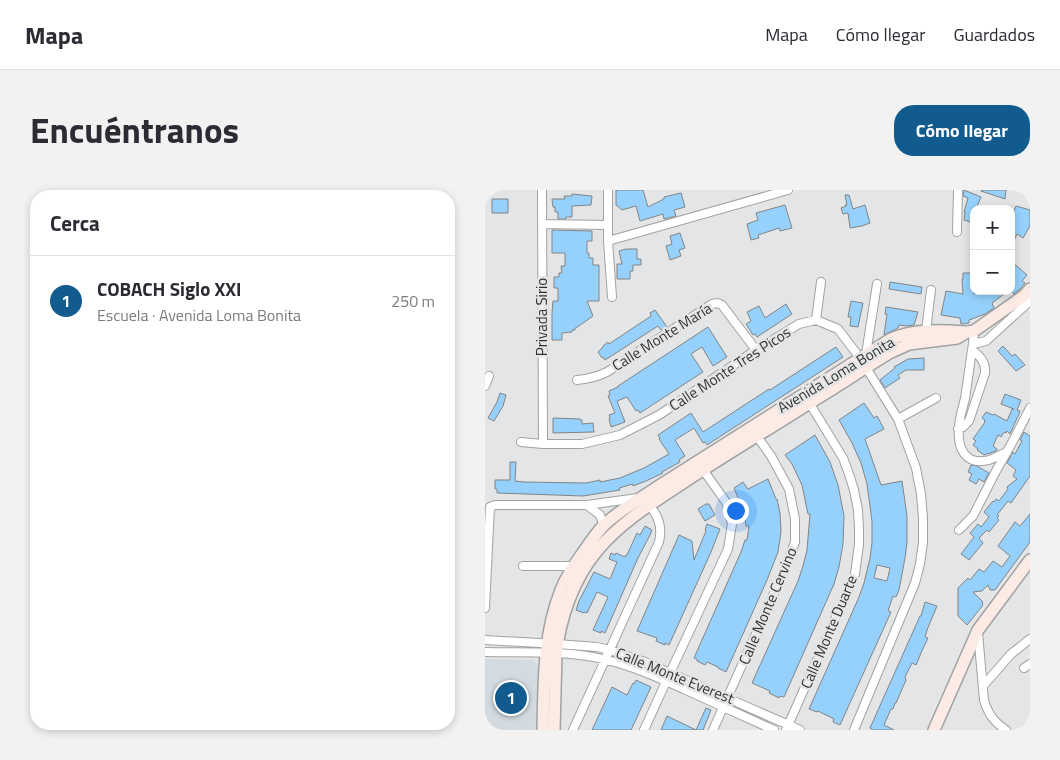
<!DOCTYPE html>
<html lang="es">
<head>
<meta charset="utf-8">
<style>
	:root { --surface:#fff; --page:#f2f2f3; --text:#2b2b33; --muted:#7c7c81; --line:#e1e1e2; --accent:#125b8f }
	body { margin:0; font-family:"Titillium Web",sans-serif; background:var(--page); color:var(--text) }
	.controls { position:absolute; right:15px; top:15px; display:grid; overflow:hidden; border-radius:10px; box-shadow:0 2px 8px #0003 }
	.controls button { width:45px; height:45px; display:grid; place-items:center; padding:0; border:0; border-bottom:1px solid var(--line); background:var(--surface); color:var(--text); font:25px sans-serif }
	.you { position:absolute; left:250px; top:320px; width:18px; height:18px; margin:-12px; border:4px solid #fff; border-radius:50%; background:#1a73e8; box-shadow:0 0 0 8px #1a73e833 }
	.badge { display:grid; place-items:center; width:32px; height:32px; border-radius:50%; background:var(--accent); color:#fff; font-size:16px; font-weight:700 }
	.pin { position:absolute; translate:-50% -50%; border:2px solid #fff; box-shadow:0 1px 5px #0006 }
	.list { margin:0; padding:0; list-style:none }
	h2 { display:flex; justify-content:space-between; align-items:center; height:65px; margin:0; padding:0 20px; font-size:21px }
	h2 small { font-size:16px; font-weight:400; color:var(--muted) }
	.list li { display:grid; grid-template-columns:32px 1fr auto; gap:15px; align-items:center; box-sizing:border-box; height:90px; padding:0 20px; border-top:1px solid var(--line) }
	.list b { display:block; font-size:19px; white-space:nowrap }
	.list p { margin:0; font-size:16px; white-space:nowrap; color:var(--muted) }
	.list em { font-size:16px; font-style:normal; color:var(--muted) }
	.map { position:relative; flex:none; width:545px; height:540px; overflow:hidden; border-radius:20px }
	header { display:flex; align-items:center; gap:30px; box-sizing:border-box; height:70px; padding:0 25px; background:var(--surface); border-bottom:1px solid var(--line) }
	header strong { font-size:24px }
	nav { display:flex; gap:28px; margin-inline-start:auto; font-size:18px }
	.intro { display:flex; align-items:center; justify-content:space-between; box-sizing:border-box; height:120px; padding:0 30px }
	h1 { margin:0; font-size:35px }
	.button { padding:12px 22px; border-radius:20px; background:var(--accent); color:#fff; font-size:18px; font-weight:700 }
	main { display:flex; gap:30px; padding:0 30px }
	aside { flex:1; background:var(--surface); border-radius:20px; box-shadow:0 2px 8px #0003 }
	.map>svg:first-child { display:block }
</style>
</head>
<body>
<header>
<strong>Mapa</strong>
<nav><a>Mapa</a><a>Cómo llegar</a><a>Guardados</a></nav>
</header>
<div class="intro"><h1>Encuéntranos</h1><a class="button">Cómo llegar</a></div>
<main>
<aside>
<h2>Cerca<small></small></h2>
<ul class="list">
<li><span class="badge">1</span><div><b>COBACH Siglo XXI</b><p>Escuela · Avenida Loma Bonita</p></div><em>250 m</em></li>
</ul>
</aside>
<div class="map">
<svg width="545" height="540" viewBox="0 0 545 540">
	<rect width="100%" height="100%" fill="#e4e5e6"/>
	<path fill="#d3dbe1" d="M 0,469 L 48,470 L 53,475 L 51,540 L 0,540 Z"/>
	<path fill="#95d1fc" stroke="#828485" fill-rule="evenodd" d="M 131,0 L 158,0 L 163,17 L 179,9 L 179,7 L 196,3 L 200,17 L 189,20 L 191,26 L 179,29 L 178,24 L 155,31 L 151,16 L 137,20 L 131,15 Z
		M 479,0 L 496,7 L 491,19 L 489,19 L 489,33 L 479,30 L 480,22 L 479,22 L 483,8 L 478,6 Z
		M 496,0 L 521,0 L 520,9 L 496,1 Z
		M 87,4 L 107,6 L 106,15 L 87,16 L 87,27 L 81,27 L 81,29 L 73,29 L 73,22 L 70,22 L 70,17 L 68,17 L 67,9 L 80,9 L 79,6 L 87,6 Z
		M 360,5 L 364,5 L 368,19 L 380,15 L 385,33 L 377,36 L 365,38 L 363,23 L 358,24 L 356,18 L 361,16 L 360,15 L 362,15 Z
		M 7,9 L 23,9 L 23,23 L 7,23 Z
		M 300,15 L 307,38 L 295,41 L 294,38 L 273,45 L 274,48 L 266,50 L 262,34 L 273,30 L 271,23 Z
		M 531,16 L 545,20 L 545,36 L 538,48 L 532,44 L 526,56 L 526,29 Z
		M 67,40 L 107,41 L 107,51 L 102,51 L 102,63 L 104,63 L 104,68 L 108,68 L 108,75 L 114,75 L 114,111 L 102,111 L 108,126 L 91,138 L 90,138 L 90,140 L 87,140 L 87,142 L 77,143 L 77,150 L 67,150 L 67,123 L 68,111 L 73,111 L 73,98 L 69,98 L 69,87 L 74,87 L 74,83 L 77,83 L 76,76 L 80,76 L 80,63 L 67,63 Z
		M 195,43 L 200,58 L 194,60 L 196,66 L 185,70 L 181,56 L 187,54 L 185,46 Z
		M 141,59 L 152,59 L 152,69 L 156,69 L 156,75 L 148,75 L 148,81 L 145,81 L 145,89 L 132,89 L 132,74 L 137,74 L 134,61 Z
		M 526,71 L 542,85 L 537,91 L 540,93 L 535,99 L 529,104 L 526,101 Z
		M 478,83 L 489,83 L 489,104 L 498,101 L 523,101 L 507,113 L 509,118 L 500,124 L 484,130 L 484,133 L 478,134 L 476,134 L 475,128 L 456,125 L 461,101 L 478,104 L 477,89 L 478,89 Z
		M 405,92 L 437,97 L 436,104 L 404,99 Z
		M 366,111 L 378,113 L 373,137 L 365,136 L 366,127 L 363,127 Z
		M 301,114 L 307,124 L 272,147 L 270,144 L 268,145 L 261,134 L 266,131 L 262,122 L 274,116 L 280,128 Z
		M 401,117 L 433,122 L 429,135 L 421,136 L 414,135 L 413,138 L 399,145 L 402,124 L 400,124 Z
		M 170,120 L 182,137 L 176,140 L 173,136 L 120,170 L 118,167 L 117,168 L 113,162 L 118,157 L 118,156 L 123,152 L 124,154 L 166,126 L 165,123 Z
		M 223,137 L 242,167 L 228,176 L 217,157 L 206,164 L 218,182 L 155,223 L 153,220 L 151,221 L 142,207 L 132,211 L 140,232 L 126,237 L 124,229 L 125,228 L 124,225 L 130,223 L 123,206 L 125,205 L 124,201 L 133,197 L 133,196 Z
		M 518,156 L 527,166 L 530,164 L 540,175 L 531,181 L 513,161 Z
		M 351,157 L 358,167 L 222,255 L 220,252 L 218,253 L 209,238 L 190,250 L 200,266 L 194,270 L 195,272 L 177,282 L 178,283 L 161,291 L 148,296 L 148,294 L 134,298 L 135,300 L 98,306 L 12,303 L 12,299 L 10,299 L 10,290 L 25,290 L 25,272 L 31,272 L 30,291 L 39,292 L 101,293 L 115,290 L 115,292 L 135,288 L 159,278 L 184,264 L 174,249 L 175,248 L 173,245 L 206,223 L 218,242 L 284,199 L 285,200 Z
		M 439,168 L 439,180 L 421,180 L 413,185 L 415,188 L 400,198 L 395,190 L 410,178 L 409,177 L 423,169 Z
		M 15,203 L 21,205 L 18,216 L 9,231 L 3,228 L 12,212 Z
		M 520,204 L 536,210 L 532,220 L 535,221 L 534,224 L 525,244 L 522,241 L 521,243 L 519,242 L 516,247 L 513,245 L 508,256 L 512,259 L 511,261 L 499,265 L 492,260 L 493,259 L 488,255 L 491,251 L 488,249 L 500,232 L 499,231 L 500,230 L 497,228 L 501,222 L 508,225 L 509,224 L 522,231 L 527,219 L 529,219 L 516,214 Z
		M 379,213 L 389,228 L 392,226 L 399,239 L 380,249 L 396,295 L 417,291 L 422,326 L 422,352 L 420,368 L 414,400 L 411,407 L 408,406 L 403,421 L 406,422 L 355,535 L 348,532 L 349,529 L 333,521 L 332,522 L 324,519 L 374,407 L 379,393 L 385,368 L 387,353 L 387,331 L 382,294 L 376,273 L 367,253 L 354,230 ZM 392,375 L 405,378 L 402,391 L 389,388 Z
		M 68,228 L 95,229 L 95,230 L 97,230 L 97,234 L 108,233 L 109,242 L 68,243 Z
		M 539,242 L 545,246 L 545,286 L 526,313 L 523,311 L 512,325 L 514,326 L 512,328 L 514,330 L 504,342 L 502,340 L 494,348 L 498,353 L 484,370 L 476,364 L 489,347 L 485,343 L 493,334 L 496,337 L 504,327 L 499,322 L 508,311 L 509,312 L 511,309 L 514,311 L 523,299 L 522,297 L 532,289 L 528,286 L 531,280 L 522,273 L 528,262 L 530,264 L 537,251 L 535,250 Z
		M 330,245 L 345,272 L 353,295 L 359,326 L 358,354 L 354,377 L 349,394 L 299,507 L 295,506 L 294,508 L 284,503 L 285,501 L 267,493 L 313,391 L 318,376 L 322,360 L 325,324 L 323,324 L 317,295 L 307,274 L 300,265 Z
		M 486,275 L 492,276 L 504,283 L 499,292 L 494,289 L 491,294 L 484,290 L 487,284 L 483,282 Z
		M 283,289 L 291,309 L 292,309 L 295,323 L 296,342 L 293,362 L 282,390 L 241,482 L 233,478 L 233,477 L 222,472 L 220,475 L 212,471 L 212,469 L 209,468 L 256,362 L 260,350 L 262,350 L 264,336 L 261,336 L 259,318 L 258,318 L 255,309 L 254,310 L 249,298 L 258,292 L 263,299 Z
		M 221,314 L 224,314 L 230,325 L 220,331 L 213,319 Z
		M 545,324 L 545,352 L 510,400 L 505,400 L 503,395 L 497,401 L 488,402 L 498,412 L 497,413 L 498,415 L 482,435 L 473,426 L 473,398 L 483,388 L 485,390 L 494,379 L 499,382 L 508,371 L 517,377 L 525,366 L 513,356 L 530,332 L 535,336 Z
		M 222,334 L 235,339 L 226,362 L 184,455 L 180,453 L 180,455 L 171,451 L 172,448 L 152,441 L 194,345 L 207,351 L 209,370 L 221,341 L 220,340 Z
		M 160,336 L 167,340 L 165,345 L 153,368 L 120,443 L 116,441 L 116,443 L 108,440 L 123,407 L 112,402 L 102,423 L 100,422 L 99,423 L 91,420 L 94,411 L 109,382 L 125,389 L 132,372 L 124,369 L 126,363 L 130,365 L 131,363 L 140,367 L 141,365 L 142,365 L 152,343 L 155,345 Z
		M 440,412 L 452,416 L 442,440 L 440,447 L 443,448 L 436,463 L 431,475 L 427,473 L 420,487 L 421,490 L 411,513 L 410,513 L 408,519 L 406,519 L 399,535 L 409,540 L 388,540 L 385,538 L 435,426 L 436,426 Z
		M 151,490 L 166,497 L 146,540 L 107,540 L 127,497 L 142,505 L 148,493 L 149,494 Z
		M 221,518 L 226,520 L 218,540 L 176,540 L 182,526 L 211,540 Z"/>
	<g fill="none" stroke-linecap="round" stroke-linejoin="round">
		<defs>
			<path id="street" d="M 57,0 L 58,254
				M 123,0 L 123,51 L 127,107
				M 57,34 L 122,35
				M 472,42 L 473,0
				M 123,51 L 303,0
				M 331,130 L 336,92
				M 441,141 L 446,100
				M 489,141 L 488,154 C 485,172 483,190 480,208 C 478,218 474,228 474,238 C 472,259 481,276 504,270 C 510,268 516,264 522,262
				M 488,154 L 501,151 L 545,111
				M 381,164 L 392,94
				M 92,190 C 103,189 112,187 122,182 L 227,114 L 232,113 L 237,115 L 271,160
				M 0,196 L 4,186
				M 413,229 L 451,208
				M 473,239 L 478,237 L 484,231 L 500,183 C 501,172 495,166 487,160
				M 36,252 L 58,254 L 97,254 L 135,245 L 174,225 L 271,160 L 314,134 L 331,130 L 353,139 L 375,168 L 413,229 L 431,278 L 436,304 L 438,328 L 438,352 L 435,374 L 430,393 L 369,540
				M 102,315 L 115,325 L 119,336
				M 474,340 L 488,326 L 511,281 L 528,251 L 545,218
				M 38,376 L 89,376
				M 0,418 L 5,317 L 10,315 L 102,315 L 153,308
				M 493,443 L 499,510 C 503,524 509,532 521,540
				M 0,450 L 72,454 L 112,457 L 125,460 L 160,472 L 315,540
				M 0,462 C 40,463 83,460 122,470 C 150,477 176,489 201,500 C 230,513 260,527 289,540
				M 539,478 L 545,474
				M 498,496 L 526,464 L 545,449
				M 88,540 L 174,352 C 178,336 173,324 162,313
				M 159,540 L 185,483 L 243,359 L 247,334 L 241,312 L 216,277
				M 228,540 L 302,374 L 310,352 L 310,329 L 304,299 L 286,266 L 269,242
				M 301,540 L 370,384 L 374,354 L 374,339 L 373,320 L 369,300 L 364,284 L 358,268 L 322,209"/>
			<path id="secondary" d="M 58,540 C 59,493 58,445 76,400 C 81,387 89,375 97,364 C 104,354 110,345 118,336 C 133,321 153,310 171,298 L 406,149 C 429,139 456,140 480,142
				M 69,540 L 71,464 C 75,428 88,390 111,362 C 137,330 175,308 210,285 C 248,260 287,237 326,212 C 353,196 379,178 406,162 L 424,154 L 472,148 L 482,142 L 489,141 L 540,105 L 545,99
				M 449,540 L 493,440 L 545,370"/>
		</defs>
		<use href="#street" stroke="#a1a2a3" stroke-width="10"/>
		<use href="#secondary" stroke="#a1a2a3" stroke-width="14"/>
		<use href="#street" stroke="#fff" stroke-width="8"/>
		<use href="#secondary" stroke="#fceae5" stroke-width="11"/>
	</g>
	<g text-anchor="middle" stroke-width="5" stroke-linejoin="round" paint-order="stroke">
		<g font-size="15" fill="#323333" stroke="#e4e5e6">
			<text transform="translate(57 127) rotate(-90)" y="5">Privada Sirio</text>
			<text transform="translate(177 147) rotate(-32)" y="5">Calle Monte María</text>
			<text transform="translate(245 179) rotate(-33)" y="5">Calle Monte Tres Picos</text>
			<text transform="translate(351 185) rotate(-31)" y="5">Avenida Loma Bonita</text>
			<text transform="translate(283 416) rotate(-67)" y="5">Calle Monte Cervino</text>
			<text transform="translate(344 442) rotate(-67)" y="5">Calle Monte Duarte</text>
			<text transform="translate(190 486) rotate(22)" y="5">Calle Monte Everest</text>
		</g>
	</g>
</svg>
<div class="controls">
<button>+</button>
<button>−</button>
</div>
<div class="you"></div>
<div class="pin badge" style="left:26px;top:508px">1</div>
</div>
</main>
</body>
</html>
